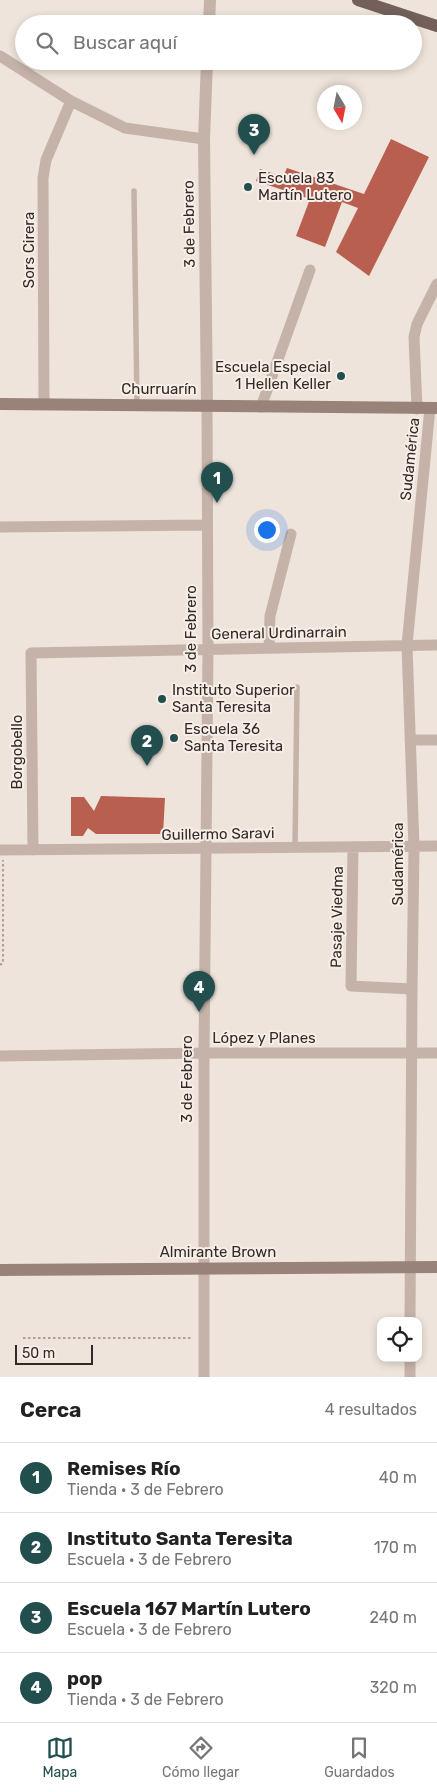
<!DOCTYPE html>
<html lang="es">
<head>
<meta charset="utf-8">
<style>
	:root { --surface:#fff; --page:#f6f6f6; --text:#222; --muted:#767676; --line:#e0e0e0; --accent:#224f4e }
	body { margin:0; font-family:Rubik,sans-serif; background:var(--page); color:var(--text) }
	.controls { position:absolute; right:15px; bottom:15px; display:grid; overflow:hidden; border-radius:10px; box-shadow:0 2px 8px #0003 }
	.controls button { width:45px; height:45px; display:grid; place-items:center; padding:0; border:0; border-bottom:1px solid var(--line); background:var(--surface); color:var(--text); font:25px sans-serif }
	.compass { position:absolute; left:317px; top:85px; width:45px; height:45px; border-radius:50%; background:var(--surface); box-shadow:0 2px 8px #0003; rotate:170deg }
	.scale { position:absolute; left:15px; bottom:12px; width:78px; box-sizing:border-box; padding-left:5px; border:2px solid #332a28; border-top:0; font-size:14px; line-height:18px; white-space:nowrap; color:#332a28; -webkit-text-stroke:4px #f7eee7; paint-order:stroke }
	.you { position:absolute; left:266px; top:529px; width:18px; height:18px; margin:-12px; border:4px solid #fff; border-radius:50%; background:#1a73e8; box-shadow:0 0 0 8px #1a73e833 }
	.badge { display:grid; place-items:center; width:32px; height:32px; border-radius:50%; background:var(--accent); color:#fff; font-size:16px; font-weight:700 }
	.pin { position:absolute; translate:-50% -41px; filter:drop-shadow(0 1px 2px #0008) }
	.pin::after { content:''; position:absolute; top:26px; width:18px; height:15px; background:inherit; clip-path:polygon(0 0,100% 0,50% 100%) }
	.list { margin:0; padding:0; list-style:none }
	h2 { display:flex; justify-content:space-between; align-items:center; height:65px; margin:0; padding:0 20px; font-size:21px }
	h2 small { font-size:16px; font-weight:400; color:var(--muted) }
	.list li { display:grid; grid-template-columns:32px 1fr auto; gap:15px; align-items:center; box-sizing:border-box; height:70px; padding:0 20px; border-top:1px solid var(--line) }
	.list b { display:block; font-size:19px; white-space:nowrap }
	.list p { margin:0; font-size:16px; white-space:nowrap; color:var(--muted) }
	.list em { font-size:16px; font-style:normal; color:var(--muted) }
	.icon { flex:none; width:28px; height:28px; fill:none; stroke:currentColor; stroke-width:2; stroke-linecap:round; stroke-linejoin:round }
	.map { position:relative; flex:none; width:437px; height:1377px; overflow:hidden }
	.search { position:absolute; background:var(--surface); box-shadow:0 2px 8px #0003; left:15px; right:15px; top:15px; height:55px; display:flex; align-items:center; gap:12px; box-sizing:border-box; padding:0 18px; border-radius:28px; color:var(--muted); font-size:19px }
	.sheet { height:345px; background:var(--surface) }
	nav { display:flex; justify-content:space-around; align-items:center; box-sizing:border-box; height:70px; border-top:1px solid var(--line); background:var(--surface); font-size:14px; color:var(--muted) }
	nav a { display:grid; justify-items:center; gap:2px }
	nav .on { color:var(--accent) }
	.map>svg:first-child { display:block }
</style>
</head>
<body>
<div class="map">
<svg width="437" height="1377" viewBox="0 0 437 1377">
	<rect width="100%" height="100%" fill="#eee4db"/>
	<path fill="#b85f50" d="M 391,139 L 429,157 L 369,276 L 336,252 L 358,208 L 342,202 L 325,247 L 296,236 L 310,199 L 256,181 L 260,169 L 283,177 L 287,168 L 364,194 Z
		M 101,796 L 165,798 L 163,834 L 96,834 L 88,828 L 83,836 L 71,836 L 71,797 L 84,797 L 94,811 Z"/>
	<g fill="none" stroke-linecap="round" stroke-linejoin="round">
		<path stroke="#b19d93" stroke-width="2" stroke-dasharray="2.5 2.5" stroke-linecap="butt" d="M 0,965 L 3,963 L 3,860
			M 23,1338 L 193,1338"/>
		<path stroke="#c5b3a9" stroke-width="5.5" d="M 134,191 L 137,405
			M 295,848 L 297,687"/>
		<path stroke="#c5b3a9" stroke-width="11" d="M 0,56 L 71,101 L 125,128 L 204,139
			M 44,404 L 43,178 L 46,160 L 71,101
			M 261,407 L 310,270
			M 417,409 L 414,337 L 417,324 L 437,284
			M 0,527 L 207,525
			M 269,648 L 270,616 L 291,534
			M 410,740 L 437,740
			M 353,847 L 351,986 L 412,989
			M 0,850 L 437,846
			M 33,850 L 31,653 L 437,645
			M 0,1056 L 204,1053 L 437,1053
			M 410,1321 L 412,989 L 414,847 L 407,645 L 430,408
			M 204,1377 L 204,1053 L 208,649 L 207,406
			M 410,1377 L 410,1358"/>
		<path stroke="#c5b3a9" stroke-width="12" d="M 209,24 L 210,0
			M 207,406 L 204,139 L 207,61"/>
		<path stroke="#98827a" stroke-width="12" d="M 0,404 L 437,408
			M 0,1270 L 437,1267"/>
		<path stroke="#73605a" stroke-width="12" d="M 358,0 L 437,26"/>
	</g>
	<g fill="#224f4e" stroke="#f7eee7" stroke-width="2">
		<circle cx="248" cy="187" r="5"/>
		<circle cx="341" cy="376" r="5"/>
		<circle cx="162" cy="699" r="5"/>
		<circle cx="174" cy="738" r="5"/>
	</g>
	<g text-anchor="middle" stroke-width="4" stroke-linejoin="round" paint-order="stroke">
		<g font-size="15" fill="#332a28" stroke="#f7eee7" text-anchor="start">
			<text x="258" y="183">Escuela 83<tspan x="258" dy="17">Martín Lutero</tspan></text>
			<text x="331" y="372" text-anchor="end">Escuela Especial<tspan x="331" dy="17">1 Hellen Keller</tspan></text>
			<text x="172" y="695">Instituto Superior<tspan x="172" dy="17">Santa Teresita</tspan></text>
			<text x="184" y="734">Escuela 36<tspan x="184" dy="17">Santa Teresita</tspan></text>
		</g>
		<g font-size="15" fill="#332a28" stroke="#f7eee7">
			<text transform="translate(189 224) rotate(-91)" y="5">3 de Febrero</text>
			<text transform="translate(29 250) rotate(-90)" y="5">Sors Cirera</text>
			<text x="159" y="394">Churruarín</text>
			<text transform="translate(410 459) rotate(-84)" y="5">Sudamérica</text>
			<text transform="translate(191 629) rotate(-90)" y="5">3 de Febrero</text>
			<text transform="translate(279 633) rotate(-1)" y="5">General Urdinarrain</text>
			<text transform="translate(17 752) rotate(-90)" y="5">Borgobello</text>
			<text transform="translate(218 834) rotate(-1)" y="5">Guillermo Saravi</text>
			<text transform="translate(398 864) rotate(-90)" y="5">Sudamérica</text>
			<text transform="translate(337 917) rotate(-89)" y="5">Pasaje Viedma</text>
			<text x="264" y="1043">López y Planes</text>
			<text transform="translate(187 1079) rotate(-90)" y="5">3 de Febrero</text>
			<text x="218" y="1257">Almirante Brown</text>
		</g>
	</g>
</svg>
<div class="controls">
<button><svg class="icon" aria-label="locate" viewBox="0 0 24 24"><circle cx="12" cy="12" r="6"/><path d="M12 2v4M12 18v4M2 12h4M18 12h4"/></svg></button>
</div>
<svg class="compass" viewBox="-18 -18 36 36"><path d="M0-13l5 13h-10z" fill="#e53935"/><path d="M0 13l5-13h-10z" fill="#767676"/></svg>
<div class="scale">50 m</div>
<div class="you"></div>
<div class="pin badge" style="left:217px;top:503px">1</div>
<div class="pin badge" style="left:147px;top:766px">2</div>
<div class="pin badge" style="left:254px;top:155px">3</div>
<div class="pin badge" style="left:199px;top:1012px">4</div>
<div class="search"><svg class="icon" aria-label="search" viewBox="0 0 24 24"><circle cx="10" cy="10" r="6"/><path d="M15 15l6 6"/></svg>Buscar aquí</div>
</div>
<section class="sheet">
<h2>Cerca<small>4 resultados</small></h2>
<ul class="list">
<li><span class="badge">1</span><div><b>Remises Río</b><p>Tienda · 3 de Febrero</p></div><em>40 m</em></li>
<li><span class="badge">2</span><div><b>Instituto Santa Teresita</b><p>Escuela · 3 de Febrero</p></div><em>170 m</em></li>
<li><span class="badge">3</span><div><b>Escuela 167 Martín Lutero</b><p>Escuela · 3 de Febrero</p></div><em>240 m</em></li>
<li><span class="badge">4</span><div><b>pop</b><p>Tienda · 3 de Febrero</p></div><em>320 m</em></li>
</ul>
</section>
<nav>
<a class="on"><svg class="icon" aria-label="map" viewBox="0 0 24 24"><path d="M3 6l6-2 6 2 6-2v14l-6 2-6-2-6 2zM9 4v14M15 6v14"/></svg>Mapa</a>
<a><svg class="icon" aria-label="directions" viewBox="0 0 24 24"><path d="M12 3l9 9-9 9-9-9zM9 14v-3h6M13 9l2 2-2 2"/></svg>Cómo llegar</a>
<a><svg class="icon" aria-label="saved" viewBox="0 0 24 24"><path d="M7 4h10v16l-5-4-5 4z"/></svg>Guardados</a>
</nav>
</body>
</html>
